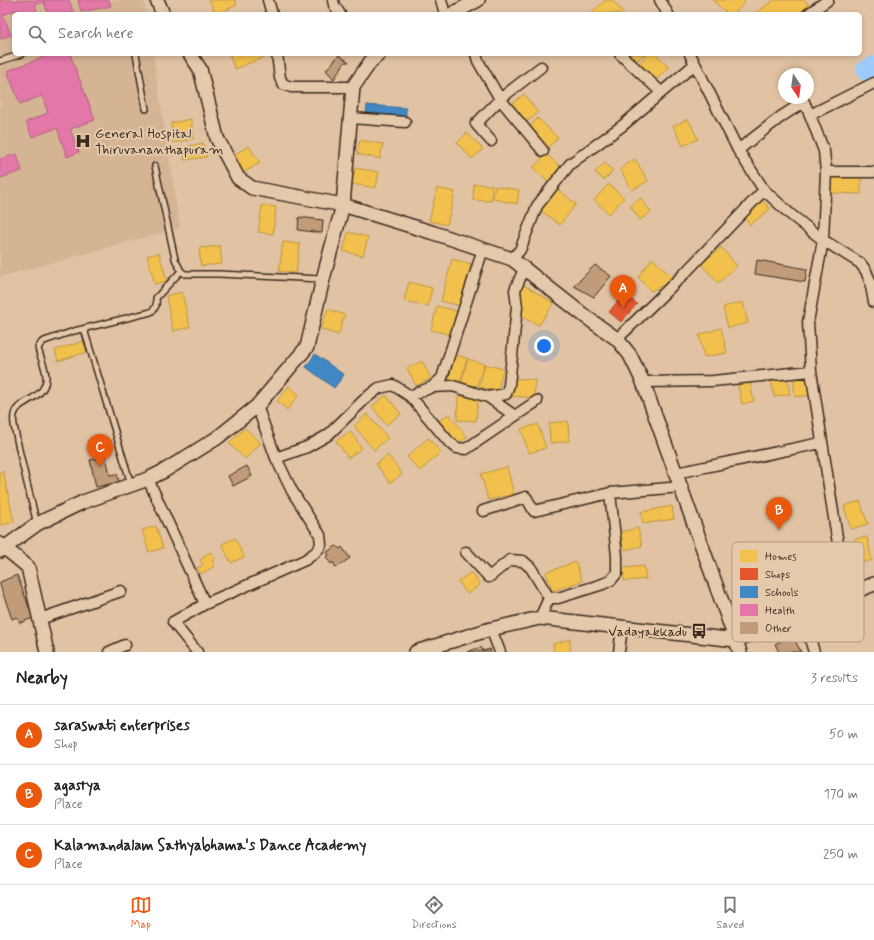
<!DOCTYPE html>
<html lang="en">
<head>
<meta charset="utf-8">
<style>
	:root { --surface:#fff; --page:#f2f2f2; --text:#222; --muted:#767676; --line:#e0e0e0; --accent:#ea580c }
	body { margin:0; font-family:Mynerve,sans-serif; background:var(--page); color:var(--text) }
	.compass { position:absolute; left:778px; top:68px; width:36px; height:36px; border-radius:50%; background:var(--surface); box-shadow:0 2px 6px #0003; rotate:167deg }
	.you { position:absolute; left:544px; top:346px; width:14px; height:14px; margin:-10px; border:3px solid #fff; border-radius:50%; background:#1a73e8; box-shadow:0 0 0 6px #1a73e833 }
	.badge { display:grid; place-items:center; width:26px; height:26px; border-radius:50%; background:var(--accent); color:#fff; font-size:13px; font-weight:700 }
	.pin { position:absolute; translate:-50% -33px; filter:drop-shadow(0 1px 2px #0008) }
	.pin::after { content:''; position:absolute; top:21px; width:14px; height:12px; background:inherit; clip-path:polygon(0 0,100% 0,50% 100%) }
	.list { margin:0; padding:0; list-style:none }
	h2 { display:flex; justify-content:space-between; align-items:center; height:52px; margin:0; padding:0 16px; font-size:17px }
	h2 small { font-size:13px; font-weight:400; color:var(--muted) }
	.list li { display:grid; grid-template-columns:26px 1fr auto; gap:12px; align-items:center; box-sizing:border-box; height:60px; padding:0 16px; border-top:1px solid var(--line) }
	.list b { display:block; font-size:15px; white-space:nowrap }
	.list p { margin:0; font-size:13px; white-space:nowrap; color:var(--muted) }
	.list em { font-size:13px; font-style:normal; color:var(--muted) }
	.icon { flex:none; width:22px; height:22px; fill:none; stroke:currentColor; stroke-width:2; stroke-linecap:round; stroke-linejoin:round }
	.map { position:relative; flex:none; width:874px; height:652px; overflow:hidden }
	.search { position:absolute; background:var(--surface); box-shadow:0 2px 6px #0003; left:12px; right:12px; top:12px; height:44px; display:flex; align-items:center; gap:10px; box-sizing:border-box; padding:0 14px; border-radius:6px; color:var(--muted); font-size:15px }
	.sheet { height:232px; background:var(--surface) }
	nav { display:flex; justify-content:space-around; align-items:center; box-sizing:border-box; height:56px; border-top:1px solid var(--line); background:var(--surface); font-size:11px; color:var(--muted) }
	nav a { display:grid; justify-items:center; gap:2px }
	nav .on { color:var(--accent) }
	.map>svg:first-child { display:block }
</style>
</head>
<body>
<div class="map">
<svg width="874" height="652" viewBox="0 0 874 652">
	<rect width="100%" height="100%" fill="#e1c3a3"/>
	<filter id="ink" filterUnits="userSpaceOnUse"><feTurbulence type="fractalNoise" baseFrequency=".025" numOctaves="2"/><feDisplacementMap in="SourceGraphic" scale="8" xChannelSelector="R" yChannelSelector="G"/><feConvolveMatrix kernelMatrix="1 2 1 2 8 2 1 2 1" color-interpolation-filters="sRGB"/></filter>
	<g filter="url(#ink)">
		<path fill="#d5b494" d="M 0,0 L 143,0 L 147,14 L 14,14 L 14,54 L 153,54 L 180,228 L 0,277 Z"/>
		<path fill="#f2c14e" stroke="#bb9440" d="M 209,0 L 235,0 L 237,5 L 216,14 Z
			M 606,0 L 612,0 L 624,13 L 593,14 L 592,12 Z
			M 712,0 L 743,0 L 745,2 L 734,14 L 728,14 Z
			M 774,0 L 805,0 L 811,9 L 804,14 L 754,14 Z
			M 229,54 L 264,54 L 265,57 L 235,69 Z
			M 628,54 L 645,54 L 635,62 Z
			M 649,54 L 656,54 L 669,68 L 653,82 L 637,65 Z
			M 524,94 L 538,113 L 524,124 L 509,106 Z
			M 538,118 L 558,138 L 546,149 L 527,129 Z
			M 191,119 L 193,139 L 173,143 L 171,123 Z
			M 688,119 L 698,139 L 683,146 L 673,126 Z
			M 467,133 L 483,149 L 472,159 L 457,143 Z
			M 360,140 L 383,144 L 380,159 L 357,154 Z
			M 203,143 L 207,157 L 184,160 L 185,147 Z
			M 249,146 L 260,163 L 243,173 L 232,156 Z
			M 546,154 L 561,167 L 548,182 L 533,168 Z
			M 635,159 L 648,181 L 632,190 L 620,169 Z
			M 605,163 L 613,171 L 604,180 L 595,172 Z
			M 355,168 L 379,172 L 376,188 L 352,184 Z
			M 830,176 L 861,177 L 861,194 L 830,193 Z
			M 474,184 L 492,185 L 492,201 L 473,200 Z
			M 609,184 L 624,198 L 609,214 L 594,200 Z
			M 495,186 L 519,190 L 517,204 L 493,199 Z
			M 437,188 L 455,192 L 447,225 L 429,221 Z
			M 556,188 L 576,204 L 560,225 L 539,209 Z
			M 641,198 L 651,212 L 640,220 L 630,206 Z
			M 762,200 L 770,209 L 750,225 L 743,215 Z
			M 262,205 L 276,207 L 273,234 L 258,232 Z
			M 348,232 L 368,237 L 363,256 L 343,251 Z
			M 283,242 L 300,244 L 296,273 L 279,271 Z
			M 220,246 L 222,264 L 201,266 L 199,248 Z
			M 721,247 L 737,266 L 718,283 L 701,264 Z
			M 159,253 L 167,281 L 155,284 L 147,256 Z
			M 652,258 L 675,280 L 651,291 L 638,277 Z
			M 452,259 L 472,264 L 461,306 L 441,301 Z
			M 409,282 L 432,288 L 428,306 L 404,301 Z
			M 524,285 L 554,303 L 539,325 L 520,316 L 518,297 Z
			M 182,292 L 190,327 L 173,331 L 166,296 Z
			M 743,302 L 748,323 L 728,328 L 723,307 Z
			M 437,306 L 457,311 L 452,335 L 431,330 Z
			M 328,309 L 345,315 L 338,335 L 321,329 Z
			M 721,328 L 727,353 L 704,357 L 699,335 Z
			M 84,341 L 87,352 L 58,361 L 55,350 Z
			M 452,354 L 467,358 L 460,383 L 443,379 Z
			M 468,359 L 484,364 L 477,386 L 461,384 Z
			M 422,361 L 431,378 L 416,386 L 407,368 Z
			M 485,364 L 503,369 L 498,391 L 479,387 Z
			M 807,374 L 810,395 L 795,397 L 793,376 Z
			M 787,377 L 790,394 L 774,397 L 771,379 Z
			M 513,378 L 535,380 L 534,398 L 512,396 Z
			M 749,379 L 754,401 L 742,404 L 737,381 Z
			M 289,386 L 299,395 L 287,410 L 277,401 Z
			M 386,395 L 401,414 L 386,425 L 372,406 Z
			M 458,396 L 478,397 L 476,421 L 457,420 Z
			M 367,414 L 388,438 L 374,450 L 354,426 Z
			M 449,414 L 467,437 L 456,445 L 437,422 Z
			M 568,421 L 569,441 L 550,443 L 549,423 Z
			M 538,424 L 546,448 L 529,453 L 521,429 Z
			M 245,428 L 261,443 L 245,459 L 229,443 Z
			M 350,431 L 362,448 L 348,458 L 336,441 Z
			M 428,438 L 441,452 L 420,471 L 407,457 Z
			M 388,455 L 402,474 L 390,483 L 376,464 Z
			M 507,467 L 514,494 L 488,500 L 481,474 Z
			M 3,471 L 14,522 L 0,525 L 0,472 Z
			M 860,501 L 868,524 L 851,529 L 844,506 Z
			M 672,506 L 674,519 L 643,524 L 641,512 Z
			M 156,526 L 163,548 L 149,552 L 142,530 Z
			M 638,528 L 642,546 L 624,550 L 620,532 Z
			M 867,537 L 872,560 L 861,563 L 855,539 Z
			M 235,538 L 244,557 L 231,563 L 222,544 Z
			M 211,552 L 215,559 L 212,561 L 215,566 L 201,574 L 197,568 L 203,565 L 200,560 L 204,558 L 203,556 Z
			M 576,562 L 582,581 L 552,591 L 546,572 Z
			M 644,566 L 646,579 L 624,581 L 623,568 Z
			M 472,572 L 480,585 L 467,594 L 458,581 Z
			M 570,639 L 570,652 L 554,652 L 553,644 Z"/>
		<path fill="#e4572e" stroke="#b14a29" d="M 624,293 L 637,304 L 621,322 L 609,312 Z"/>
		<path fill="#3f88c5" stroke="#3e6c93" d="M 367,105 L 406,108 L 406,119 L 366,117 Z
			M 315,354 L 344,375 L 334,388 L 306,367 Z"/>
		<path fill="#e377a8" stroke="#b1607f" d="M 0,0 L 69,0 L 74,14 L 48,14 L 44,2 L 35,5 L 38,14 L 18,14 L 16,10 L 3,15 L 11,35 L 0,39 Z
			M 78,0 L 109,0 L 111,6 L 81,12 Z
			M 52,54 L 70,54 L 95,120 L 70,129 L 79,152 L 67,157 L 57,128 L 32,137 L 26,122 L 48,113 L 42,96 L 20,104 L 7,71 Z
			M 17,154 L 22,171 L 0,178 L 0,159 Z"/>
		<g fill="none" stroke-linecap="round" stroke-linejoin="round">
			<path stroke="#9dcaf8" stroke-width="22" d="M 867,70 L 874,67"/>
		</g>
		<path fill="#c29c79" stroke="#3b2a1e" d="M 339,55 L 349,62 L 345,62 L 334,79 L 326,70 Z
			M 299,217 L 323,220 L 322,233 L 298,230 Z
			M 757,260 L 807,269 L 805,282 L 755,274 Z
			M 595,265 L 611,276 L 594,297 L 574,286 Z
			M 106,457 L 110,475 L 117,474 L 119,482 L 96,487 L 90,460 Z
			M 247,466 L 252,476 L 233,486 L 228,476 Z
			M 336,546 L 340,549 L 342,547 L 350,558 L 336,568 L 333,562 L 331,564 L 326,557 L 329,555 L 327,552 Z
			M 17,575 L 33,618 L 20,623 L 17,617 L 12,619 L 0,585 L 0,582 Z
			M 792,635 L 801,652 L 779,652 L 775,644 Z
			M 481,647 L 483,651 L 490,649 L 491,652 L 467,652 Z"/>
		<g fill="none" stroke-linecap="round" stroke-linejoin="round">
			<defs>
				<path id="service" d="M 136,54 L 146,109
					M 0,61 L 22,54
					M 155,166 L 175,259 L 181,271 L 185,274 L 219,274 L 321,279
					M 84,329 L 131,484
					M 37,524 C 30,496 23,468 17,440 C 16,433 12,422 14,415 C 18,399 43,401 46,380 C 47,369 40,358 38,348 L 42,342 L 47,340 L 74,331 L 151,312 C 156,308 157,305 156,298 L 181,271"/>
				<path id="minor" d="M 268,0 L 272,14
					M 333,0 L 334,5 L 340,14
					M 441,0 L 445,14
					M 660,0 L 668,14
					M 808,14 L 828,0
					M 277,54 L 280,78 L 283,84 L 291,87 L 353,87
					M 476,54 L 478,61 L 500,99 L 543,151
					M 620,54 L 661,92
					M 690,54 L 738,150 L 764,190 L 790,214 L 823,240 L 860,263 L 866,271 L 870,281 L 874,302
					M 810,115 L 824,151 L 826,172 L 823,240 L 808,322 L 811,371 L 846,595
					M 351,118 L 405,122
					M 491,141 L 476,124 L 500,99 L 541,67
					M 738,150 L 782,116 L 804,102 L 810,115 L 874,83
					M 826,172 L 874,172
					M 512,259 L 520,250 L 537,206 L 570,164 L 622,126 L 695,64
					M 617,339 L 685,273 L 764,190
					M 643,382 L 713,381 L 811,371
					M 432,387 L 453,386 L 488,397 L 506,394 L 509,385 L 517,307 L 515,290 L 524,269
					M 410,396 L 432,387 L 442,378 L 483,249
					M 488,397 L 515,416
					M 276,458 L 307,447 L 328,435 L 366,398 L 379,388 L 393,385 L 410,396 L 449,442 L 457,448 L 466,449 L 537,401
					M 676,473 L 821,443
					M 148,479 L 205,604
					M 610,493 L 681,487
					M 483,511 L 526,497 L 534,511 L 610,493 L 617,556 L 617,573 L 611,580 L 603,584 L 558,598 L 549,598 L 540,618
					M 466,552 L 489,577 L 510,560 L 523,561 L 531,568 L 549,598
					M 802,613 L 814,652
					M 40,619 L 121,591
					M 491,629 L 500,652
					M 109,652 L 125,645
					M 197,652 L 173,622 L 205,604 L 305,560 L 316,552 L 321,545 L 320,535 L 292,491 L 276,458 L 257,406
					M 619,652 L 622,627"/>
				<path id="tertiary" d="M 157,0 L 163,14
					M 452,14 L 478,0
					M 190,54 L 200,69 L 217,138 L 238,178 L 252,188 L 343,205 L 434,233 L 512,259 L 586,317 L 617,339 L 630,355 L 643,382 L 740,652
					M 0,544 L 28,567 L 47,652
					M 0,551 L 37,524 L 83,502 L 148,479 L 164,471 L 217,438 L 257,406 L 307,347 L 323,279 L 343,205 L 353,87 L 371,61 L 379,54
					M 416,652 L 491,629 L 540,618 L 736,640 L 874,584"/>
			</defs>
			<use href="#service" stroke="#3b2a1e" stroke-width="8"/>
			<use href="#minor" stroke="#3b2a1e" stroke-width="13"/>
			<use href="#tertiary" stroke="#3b2a1e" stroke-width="16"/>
			<use href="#service" stroke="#e4c9ab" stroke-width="5"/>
			<use href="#minor" stroke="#e4c9ab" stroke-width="10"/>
			<use href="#tertiary" stroke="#e4c9ab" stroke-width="13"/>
		</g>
	</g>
	<defs>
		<symbol id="hospital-bare" viewBox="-9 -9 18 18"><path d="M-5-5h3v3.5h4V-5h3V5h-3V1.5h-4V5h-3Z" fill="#3b2a1e" stroke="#e4c9ab" stroke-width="2.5" paint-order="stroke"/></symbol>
		<symbol id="bus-bare" viewBox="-9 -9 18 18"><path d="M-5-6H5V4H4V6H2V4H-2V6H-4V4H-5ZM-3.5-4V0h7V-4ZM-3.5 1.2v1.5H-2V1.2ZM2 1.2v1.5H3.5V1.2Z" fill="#3b2a1e" stroke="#e4c9ab" stroke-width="2.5" paint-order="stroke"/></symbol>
	</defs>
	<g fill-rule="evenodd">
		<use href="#hospital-bare" x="72" y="130" width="22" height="22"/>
		<use href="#bus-bare" x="688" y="620" width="22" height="22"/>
	</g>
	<g text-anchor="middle" stroke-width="4" stroke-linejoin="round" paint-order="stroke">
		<g font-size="14" fill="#3b2a1e" stroke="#e4c9ab" text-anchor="start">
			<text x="95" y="138">General Hospital<tspan x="95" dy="16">Thiruvananthapuram</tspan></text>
			<text x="687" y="636" text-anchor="end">Vadayakkadu</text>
		</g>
	</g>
	<rect x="732" y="542" width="132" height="100" rx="6" fill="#e4c9ab" stroke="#b19981" stroke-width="1"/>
	<rect x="740" y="550" width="18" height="12" fill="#f2c14e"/>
	<rect x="740" y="568" width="18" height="12" fill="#e4572e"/>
	<rect x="740" y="586" width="18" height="12" fill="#3f88c5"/>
	<rect x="740" y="604" width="18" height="12" fill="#e377a8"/>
	<rect x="740" y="622" width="18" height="12" fill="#c29c79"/>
	<g font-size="11" fill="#3b2a1e">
		<text x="765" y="560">Homes</text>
		<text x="765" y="578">Shops</text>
		<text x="765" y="596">Schools</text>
		<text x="765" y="614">Health</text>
		<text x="765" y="632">Other</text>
	</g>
</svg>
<svg class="compass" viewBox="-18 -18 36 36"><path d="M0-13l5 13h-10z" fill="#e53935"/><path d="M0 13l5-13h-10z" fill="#767676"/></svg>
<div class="you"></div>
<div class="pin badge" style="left:623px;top:308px">A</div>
<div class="pin badge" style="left:779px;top:530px">B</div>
<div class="pin badge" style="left:100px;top:467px">C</div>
<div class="search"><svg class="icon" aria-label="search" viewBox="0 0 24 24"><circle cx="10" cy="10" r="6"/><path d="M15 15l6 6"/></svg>Search here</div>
</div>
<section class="sheet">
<h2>Nearby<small>3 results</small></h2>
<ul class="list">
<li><span class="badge">A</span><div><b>saraswati enterprises</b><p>Shop</p></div><em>50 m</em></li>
<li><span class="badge">B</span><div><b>agastya</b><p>Place</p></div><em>170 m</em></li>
<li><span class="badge">C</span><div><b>Kalamandalam Sathyabhama's Dance Academy</b><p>Place</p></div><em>250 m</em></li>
</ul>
</section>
<nav>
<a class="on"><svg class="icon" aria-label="map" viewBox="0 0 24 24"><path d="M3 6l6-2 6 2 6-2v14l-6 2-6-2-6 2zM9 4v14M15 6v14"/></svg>Map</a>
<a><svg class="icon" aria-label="directions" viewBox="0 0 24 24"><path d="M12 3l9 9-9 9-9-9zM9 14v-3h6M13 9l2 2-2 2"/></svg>Directions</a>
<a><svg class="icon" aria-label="saved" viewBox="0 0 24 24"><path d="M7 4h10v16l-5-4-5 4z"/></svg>Saved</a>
</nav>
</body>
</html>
